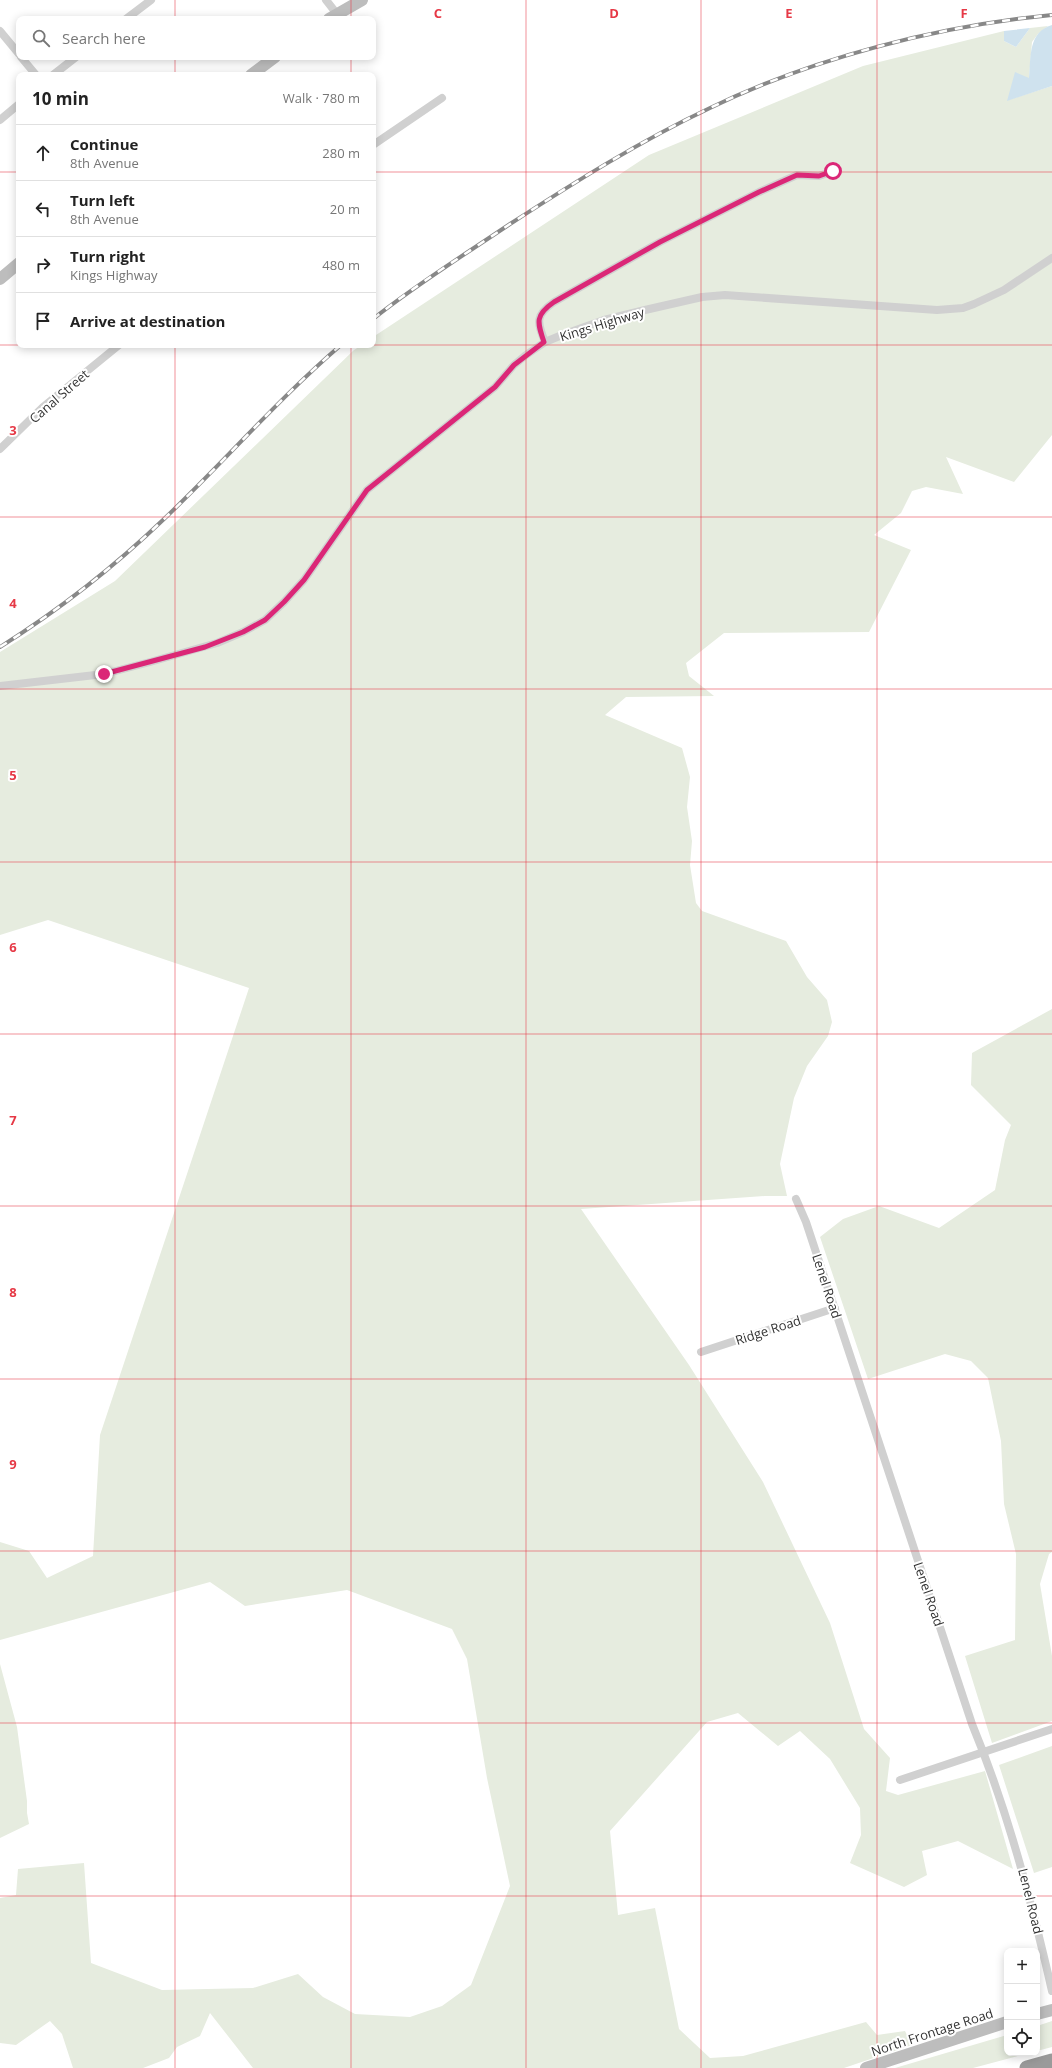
<!DOCTYPE html>
<html lang="en">
<head>
<meta charset="utf-8">
<style>
	:root { --surface:#fff; --page:#f2f2f2; --text:#222; --muted:#767676; --line:#e0e0e0 }
	body { margin:0; font-family:"Open Sans",sans-serif; background:var(--page); color:var(--text) }
	.controls { position:absolute; right:12px; bottom:12px; display:grid; overflow:hidden; border-radius:8px; box-shadow:0 2px 10px #0003 }
	.controls button { width:36px; height:36px; display:grid; place-items:center; padding:0; border:0; border-bottom:1px solid var(--line); background:var(--surface); color:var(--text); font:20px sans-serif }
	.stop { position:absolute; width:12px; height:12px; margin:-9px; border:3px solid #db2777; border-radius:50%; background:#fff }
	.stop.end { background:#db2777; border-color:#fff; box-shadow:0 1px 4px #0008 }
	.list { margin:0; padding:0; list-style:none }
	h2 { display:flex; justify-content:space-between; align-items:center; height:52px; margin:0; padding:0 16px; font-size:17px }
	h2 small { font-size:13px; font-weight:400; color:var(--muted) }
	.list li { display:grid; grid-template-columns:26px 1fr auto; gap:12px; align-items:center; box-sizing:border-box; height:56px; padding:0 16px; border-top:1px solid var(--line) }
	.list b { display:block; font-size:15px; white-space:nowrap }
	.list p { margin:0; font-size:13px; white-space:nowrap; color:var(--muted) }
	.list em { font-size:13px; font-style:normal; color:var(--muted) }
	.icon { flex:none; width:22px; height:22px; fill:none; stroke:currentColor; stroke-width:2; stroke-linecap:round; stroke-linejoin:round }
	.map { position:relative; flex:none; width:1052px; height:2068px; overflow:hidden }
	.search { position:absolute; background:var(--surface); box-shadow:0 2px 10px #0003; left:16px; top:16px; width:360px; height:44px; display:flex; align-items:center; gap:10px; box-sizing:border-box; padding:0 14px; border-radius:8px; color:var(--muted); font-size:15px }
	.panel { position:absolute; background:var(--surface); box-shadow:0 2px 10px #0003; left:16px; top:72px; width:360px; height:276px; border-radius:8px }
	.map>svg:first-child { display:block }
</style>
</head>
<body>
<div class="map">
<svg width="1052" height="2068" viewBox="0 0 1052 2068">
	<rect width="100%" height="100%" fill="#fff"/>
	<path fill="#e6ecdf" d="M 1048,26 L 1038,34 L 1032,42 L 1029,78 L 1008,100 L 1052,86 L 1052,435 L 1014,482 L 946,457 L 963,494 L 926,487 L 912,491 L 901,513 L 874,535 L 911,550 L 869,632 L 724,633 L 686,663 L 689,676 L 714,696 L 626,697 L 605,715 L 682,748 L 690,777 L 687,807 L 692,841 L 690,865 L 696,903 L 702,911 L 786,941 L 807,977 L 827,1000 L 832,1022 L 828,1036 L 807,1066 L 794,1098 L 780,1164 L 787,1196 L 765,1196 L 581,1209 L 689,1365 L 763,1482 L 830,1623 L 864,1729 L 890,1758 L 886,1791 L 898,1795 L 985,1771 L 1013,1869 L 958,1841 L 922,1851 L 927,1875 L 904,1887 L 850,1863 L 861,1835 L 860,1808 L 830,1759 L 800,1731 L 778,1746 L 738,1713 L 707,1722 L 610,1831 L 618,1915 L 655,1908 L 679,2029 L 710,2058 L 743,2056 L 866,2022 L 877,2035 L 905,2031 L 912,2045 L 844,2068 L 253,2068 L 210,2013 L 200,2036 L 177,2047 L 169,2058 L 143,2068 L 73,2068 L 62,2034 L 50,2021 L 16,2045 L 0,2043 L 0,1898 L 16,1895 L 18,1869 L 84,1863 L 91,1963 L 162,1990 L 253,1988 L 298,1974 L 323,1997 L 355,2014 L 410,2017 L 442,2006 L 471,1985 L 510,1886 L 487,1778 L 467,1659 L 452,1629 L 347,1590 L 245,1606 L 210,1582 L 0,1640 L 0,1542 L 29,1551 L 47,1578 L 93,1556 L 100,1435 L 249,988 L 48,920 L 0,935 L 0,652 L 115,581 L 354,350 L 362,345 L 373,345 L 373,337 L 649,155 L 863,66 L 1004,31 L 1004,41 L 1016,47 L 1030,28 Z
		M 1052,1009 L 1052,1552 L 1049,1554 L 1040,1584 L 1052,1656 L 1052,1721 L 992,1743 L 965,1656 L 1015,1640 L 1016,1554 L 1004,1504 L 1001,1441 L 988,1378 L 971,1361 L 945,1354 L 868,1379 L 820,1237 L 843,1219 L 879,1206 L 939,1228 L 995,1190 L 1005,1140 L 1011,1125 L 971,1085 L 972,1053 Z
		M 0,1664 L 17,1727 L 27,1801 L 27,1813 L 29,1824 L 0,1838 Z
		M 1052,1746 L 1052,1867 L 1034,1873 L 999,1765 Z
		M 1052,2021 L 1052,2047 L 1037,2051 L 1037,2026 Z
		M 1007,2035 L 1007,2053 L 1029,2053 L 973,2068 L 895,2068 Z"/>
	<path fill="#cfe2ee" d="M 1052,25 L 1052,86 L 1007,101 L 1015,72 L 1029,78 C 1031,57 1028,32 1052,25 Z
		M 1030,28 L 1016,47 L 1004,41 L 1004,31 Z"/>
	<g fill="none" stroke-linecap="round" stroke-linejoin="round">
		<path stroke="#d0d0d0" stroke-width="8" d="M 326,0 L 337,14
			M 126,19 L 151,0
			M 0,31 L 19,54
			M 21,57 L 36,75
			M 53,75 L 76,57
			M 0,120 L 19,104
			M 373,145 L 442,98
			M 545,342 C 537,322 535,315 554,302 L 660,242 L 759,192 L 797,175 L 819,176 L 833,171
			M 0,449 L 43,407 L 119,345
			M 0,686 L 104,674 L 150,662 L 217,643 L 243,632 L 265,620 L 284,602 L 304,580 L 367,490 L 495,387 L 514,365 L 526,355 L 545,342 L 562,335 L 604,320 L 645,310 L 702,297 L 725,295 L 937,310 L 963,308 L 974,304 L 1004,290 L 1052,258
			M 796,1199 L 806,1222 L 972,1724 C 1008,1811 1031,1900 1052,1991
			M 701,1352 L 835,1308
			M 900,1780 L 1052,1729"/>
		<path stroke="#bdbdbd" stroke-width="12" d="M 329,19 L 362,0
			M 251,75 L 275,57
			M 0,279 L 19,263
			M 1037,2014 L 1052,2010
			M 866,2068 L 1007,2022"/>
		<path stroke="#9a9a9a" stroke-width="15" d="M 1027,2068 L 1052,2061"/>
		<defs>
			<path id="rail" d="M 373,319 C 417,284 464,255 510,224 C 575,182 640,141 710,108 C 813,58 938,26 1052,15
				M 0,647 C 59,610 114,567 164,519 C 224,462 278,399 341,345"/>
		</defs>
		<use href="#rail" stroke="#888" stroke-width="4"/>
		<use href="#rail" stroke="#fff" stroke-width="2.5" stroke-dasharray="8" stroke-linecap="butt"/>
	</g>
	<g fill="none" stroke-linecap="round" stroke-linejoin="round">
		<path stroke="#db2777" stroke-width="5" d="M 104,674 L 205,647 L 243,632 L 265,620 L 284,602 L 304,580 L 367,490 L 495,387 L 514,365 L 544,342 C 537,322 535,315 554,302 L 660,242 L 759,192 L 797,175 L 819,176 L 833,171"/>
	</g>
	<path fill="none" stroke="#e63946" stroke-width="1" stroke-opacity="0.55" d="M 175,0 L 175,19M 351,0 L 351,19M 526,0 L 526,2068M 701,0 L 701,2068M 877,0 L 877,2068M 175,57 L 175,75M 351,57 L 351,75M 0,172 L 19,172M 373,172 L 1052,172M 0,345 L 19,345M 175,345 L 175,2068M 351,345 L 351,2068M 373,345 L 1052,345M 0,517 L 1052,517M 0,689 L 1052,689M 0,862 L 1052,862M 0,1034 L 1052,1034M 0,1206 L 1052,1206M 0,1379 L 1052,1379M 0,1551 L 1052,1551M 0,1723 L 1052,1723M 0,1896 L 1052,1896"/>
	<g text-anchor="middle" stroke-width="4" stroke-linejoin="round" paint-order="stroke">
		<g font-size="13" fill="#333" stroke="#fff">
			<text transform="translate(602 324) rotate(-17)" y="5">Kings Highway</text>
			<text transform="translate(59 396) rotate(-41)" y="5">Canal Street</text>
			<text transform="translate(827 1286) rotate(72)" y="5">Lenel Road</text>
			<text transform="translate(768 1330) rotate(-18)" y="5">Ridge Road</text>
			<text transform="translate(929 1594) rotate(71)" y="5">Lenel Road</text>
			<text transform="translate(1031 1901) rotate(76)" y="5">Lenel Road</text>
			<text transform="translate(932 2032) rotate(-18)" y="5">North Frontage Road</text>
		</g>
	</g>
	<g font-size="13" text-anchor="middle" font-weight="bold" fill="#e63946" stroke="#fff" stroke-width="4" stroke-linejoin="round" paint-order="stroke">
		<text x="438" y="18">C</text>
		<text x="614" y="18">D</text>
		<text x="789" y="18">E</text>
		<text x="964" y="18">F</text>
		<text x="13" y="435">3</text>
		<text x="13" y="608">4</text>
		<text x="13" y="780">5</text>
		<text x="13" y="952">6</text>
		<text x="13" y="1125">7</text>
		<text x="13" y="1297">8</text>
		<text x="13" y="1469">9</text>
	</g>
</svg>
<div class="controls">
<button>+</button>
<button>−</button>
<button><svg class="icon" aria-label="locate" viewBox="0 0 24 24"><circle cx="12" cy="12" r="6"/><path d="M12 2v4M12 18v4M2 12h4M18 12h4"/></svg></button>
</div>
<div class="stop" style="left:833px;top:171px"></div>
<div class="stop end" style="left:104px;top:674px"></div>
<div class="search"><svg class="icon" aria-label="search" viewBox="0 0 24 24"><circle cx="10" cy="10" r="6"/><path d="M15 15l6 6"/></svg>Search here</div>
<section class="panel">
<h2>10 min<small>Walk · 780 m</small></h2>
<ul class="list">
<li><svg class="icon" aria-label="ahead" viewBox="0 0 24 24"><path d="M12 20V5M6 11l6-6 6 6"/></svg><div><b>Continue</b><p>8th Avenue</p></div><em>280 m</em></li>
<li><svg class="icon" aria-label="left" viewBox="0 0 24 24"><path d="M17 20v-9H6M10 6l-5 5 5 5"/></svg><div><b>Turn left</b><p>8th Avenue</p></div><em>20 m</em></li>
<li><svg class="icon" aria-label="right" viewBox="0 0 24 24"><path d="M7 20v-9h11M14 6l5 5-5 5"/></svg><div><b>Turn right</b><p>Kings Highway</p></div><em>480 m</em></li>
<li><svg class="icon" aria-label="arrive" viewBox="0 0 24 24"><path d="M6 21V4h12l-3 4 3 4H6"/></svg><div><b>Arrive at destination</b></div></li>
</ul>
</section>
</div>
</body>
</html>
